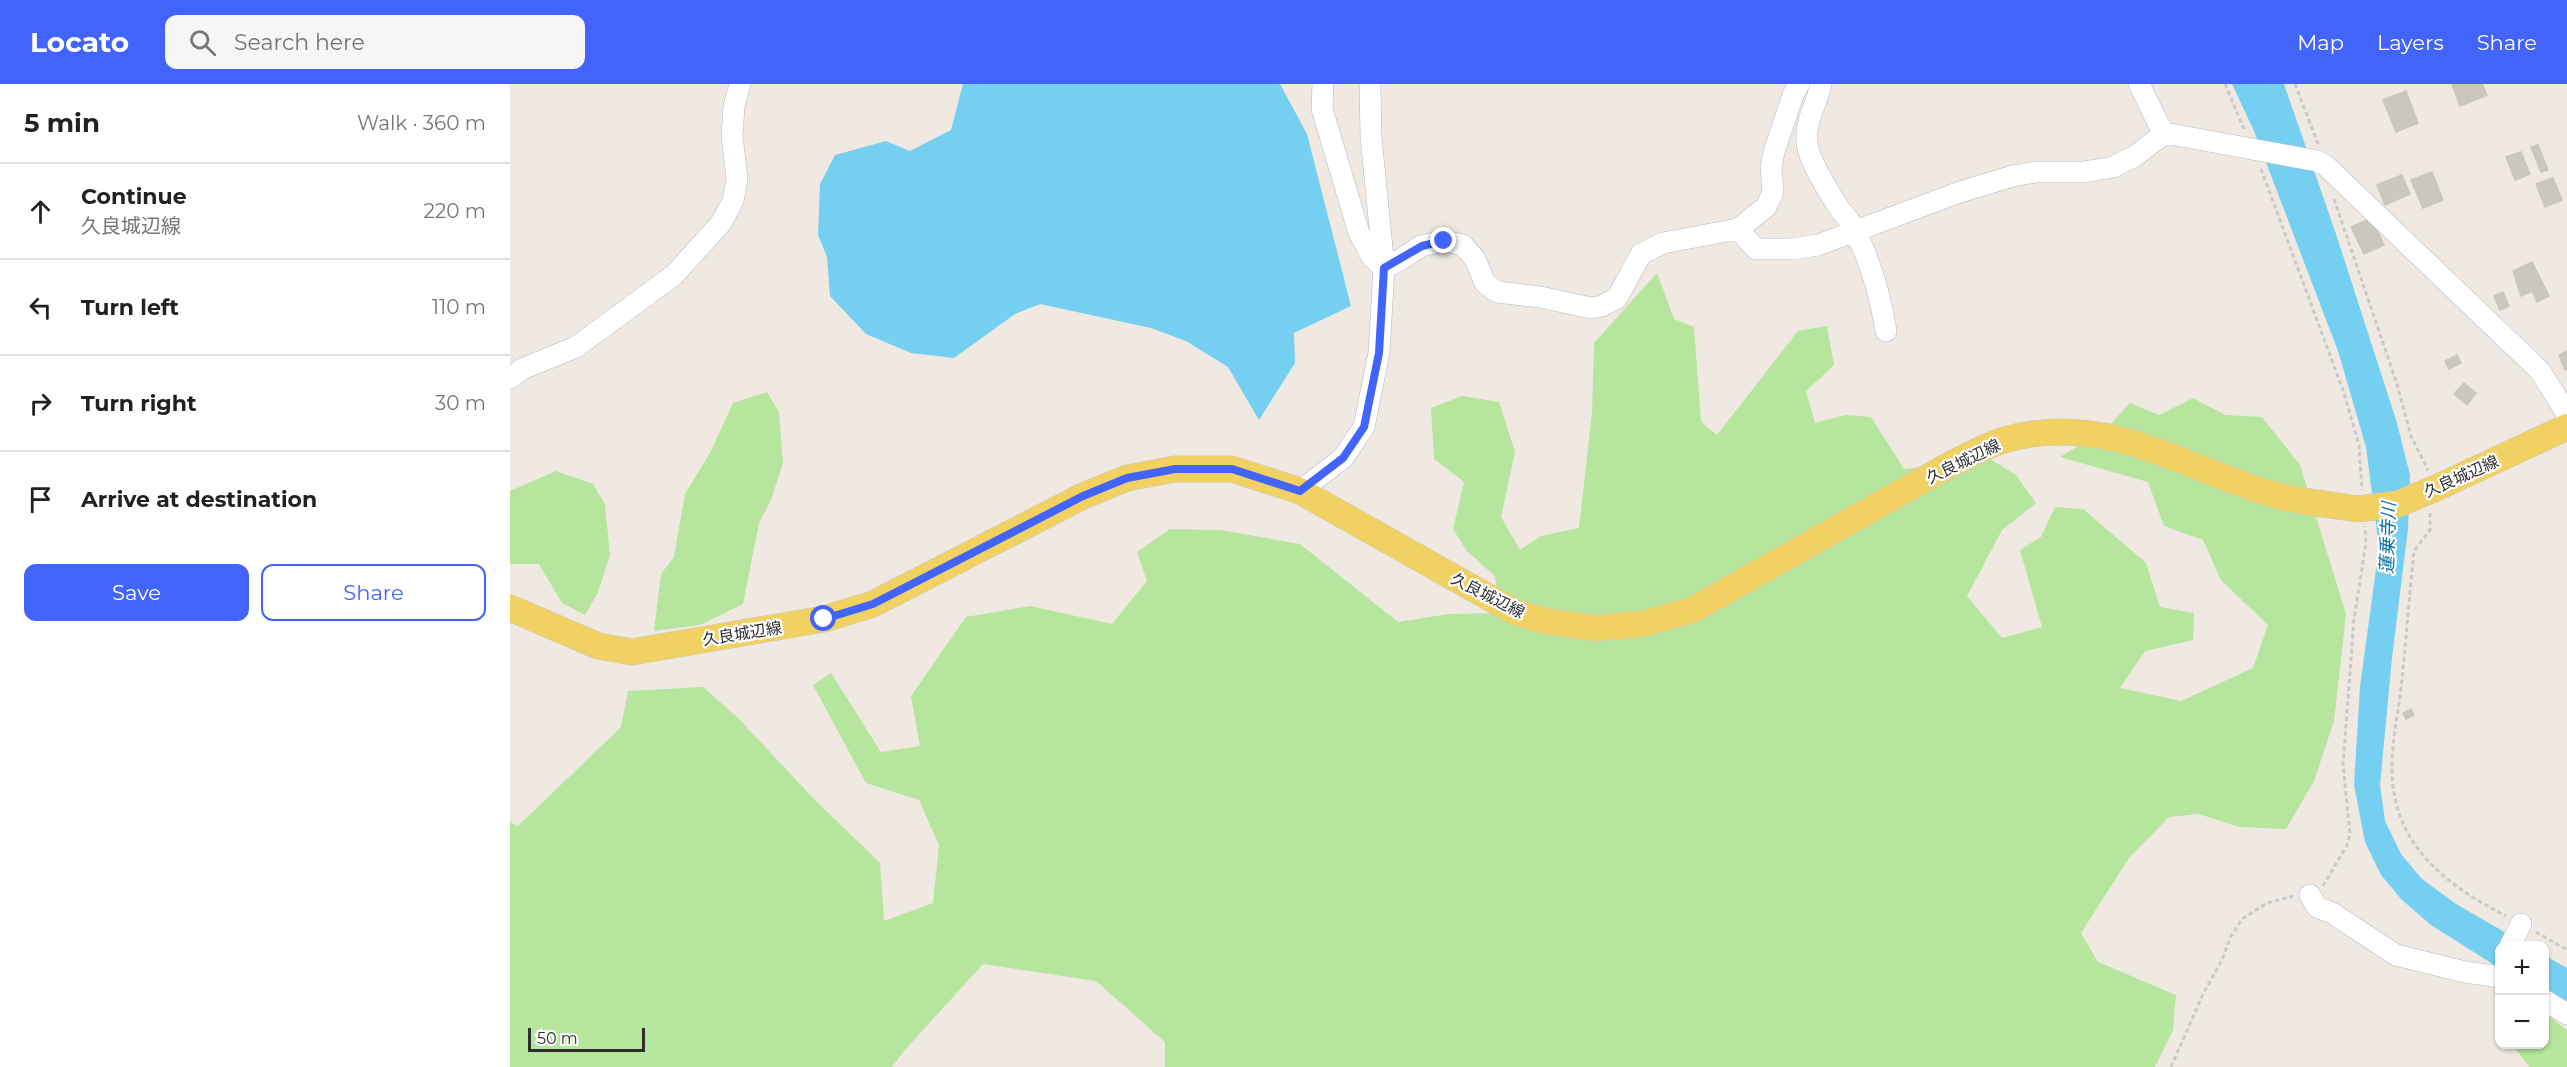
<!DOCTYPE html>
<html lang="en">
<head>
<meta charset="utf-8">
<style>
	:root { --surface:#fff; --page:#f6f6f6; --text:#202124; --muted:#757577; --line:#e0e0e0; --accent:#4264fb }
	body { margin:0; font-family:Montserrat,"Noto Sans JP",sans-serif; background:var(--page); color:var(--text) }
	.controls { position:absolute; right:18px; bottom:18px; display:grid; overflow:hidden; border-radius:12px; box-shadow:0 2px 4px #0004 }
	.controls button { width:54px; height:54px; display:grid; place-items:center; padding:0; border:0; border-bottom:2px solid var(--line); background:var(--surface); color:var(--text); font:30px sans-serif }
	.scale { position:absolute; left:18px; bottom:15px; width:117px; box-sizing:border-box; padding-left:6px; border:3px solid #2e2e2e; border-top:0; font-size:16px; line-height:21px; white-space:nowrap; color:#2e2e2e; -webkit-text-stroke:4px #fff; paint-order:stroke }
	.stop { position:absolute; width:18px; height:18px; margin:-14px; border:4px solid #4264fb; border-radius:50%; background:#fff }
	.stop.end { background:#4264fb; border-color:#fff; box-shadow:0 2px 6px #0008 }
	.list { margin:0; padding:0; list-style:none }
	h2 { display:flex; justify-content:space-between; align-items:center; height:78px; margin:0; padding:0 24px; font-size:26px }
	h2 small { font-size:20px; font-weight:400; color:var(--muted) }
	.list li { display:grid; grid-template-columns:39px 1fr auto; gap:18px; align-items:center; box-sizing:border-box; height:96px; padding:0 24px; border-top:2px solid var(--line) }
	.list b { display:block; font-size:22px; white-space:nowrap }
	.list p { margin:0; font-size:20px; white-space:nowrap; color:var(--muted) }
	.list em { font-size:20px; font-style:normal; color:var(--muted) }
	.actions { display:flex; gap:12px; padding:18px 24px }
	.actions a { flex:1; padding:14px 0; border:2px solid var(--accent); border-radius:12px; text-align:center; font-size:21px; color:var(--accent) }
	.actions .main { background:var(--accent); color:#fff }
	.icon { flex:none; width:33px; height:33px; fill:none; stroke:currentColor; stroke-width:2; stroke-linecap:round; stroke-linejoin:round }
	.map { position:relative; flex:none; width:2057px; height:983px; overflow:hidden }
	header { display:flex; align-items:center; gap:36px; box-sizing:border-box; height:84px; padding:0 30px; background:var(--accent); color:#fff }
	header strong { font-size:28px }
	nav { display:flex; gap:33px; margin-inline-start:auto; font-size:21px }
	.search { width:420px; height:54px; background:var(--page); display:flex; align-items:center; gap:15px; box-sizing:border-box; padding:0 21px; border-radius:12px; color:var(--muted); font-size:22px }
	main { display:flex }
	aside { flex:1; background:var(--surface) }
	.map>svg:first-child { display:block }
</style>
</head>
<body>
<header>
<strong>Locato</strong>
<div class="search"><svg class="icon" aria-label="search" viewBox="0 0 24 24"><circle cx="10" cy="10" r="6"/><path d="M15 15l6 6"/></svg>Search here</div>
<nav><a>Map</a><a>Layers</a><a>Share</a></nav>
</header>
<main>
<aside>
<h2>5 min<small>Walk · 360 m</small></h2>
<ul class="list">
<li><svg class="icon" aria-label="ahead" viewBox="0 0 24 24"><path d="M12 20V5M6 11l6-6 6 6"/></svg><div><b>Continue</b><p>久良城辺線</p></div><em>220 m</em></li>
<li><svg class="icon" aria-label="left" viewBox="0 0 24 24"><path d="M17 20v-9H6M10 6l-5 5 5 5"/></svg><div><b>Turn left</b></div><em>110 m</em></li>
<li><svg class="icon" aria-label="right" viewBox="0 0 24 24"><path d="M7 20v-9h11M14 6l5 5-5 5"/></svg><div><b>Turn right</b></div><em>30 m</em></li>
<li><svg class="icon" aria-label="arrive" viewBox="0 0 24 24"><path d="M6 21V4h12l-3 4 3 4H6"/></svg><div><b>Arrive at destination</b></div></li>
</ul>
<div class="actions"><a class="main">Save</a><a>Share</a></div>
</aside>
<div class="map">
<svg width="2057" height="983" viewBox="0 0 2057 983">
	<rect width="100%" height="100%" fill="#efe9e1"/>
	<path fill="#b6e59e" d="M 1147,189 L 1164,235 L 1184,243 L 1191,338 L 1207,351 L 1288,247 L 1317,242 L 1324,281 L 1296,307 L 1305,339 L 1335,331 L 1361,333 L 1394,385 L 1424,382 L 1459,362 L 1506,391 L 1526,419 L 1492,446 L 1457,512 L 1492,554 L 1532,543 L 1510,466 L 1531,453 L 1545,423 L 1573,425 L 1636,479 L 1650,523 L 1684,529 L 1683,556 L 1635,567 L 1610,604 L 1671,617 L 1743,584 L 1758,541 L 1711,496 L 1693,456 L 1654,442 L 1638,398 L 1550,373 L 1596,345 L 1620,319 L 1649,331 L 1683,314 L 1715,331 L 1752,333 L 1790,381 L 1836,530 L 1824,637 L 1804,697 L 1776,745 L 1729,743 L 1689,730 L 1659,733 L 1619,774 L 1571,849 L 1588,878 L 1666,911 L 1663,946 L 1645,983 L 655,983 L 655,958 L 586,897 L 473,880 L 394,967 L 382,983 L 0,983 L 0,738 L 8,742 L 111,643 L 118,607 L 193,603 L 228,634 L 303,714 L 370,779 L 374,837 L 423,819 L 429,761 L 409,716 L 356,699 L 303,601 L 321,589 L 371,668 L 410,662 L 401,612 L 456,533 L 520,522 L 602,540 L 637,497 L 627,468 L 660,445 L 710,446 L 790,460 L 888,538 L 939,530 L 990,529 L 985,492 L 957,467 L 943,445 L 954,398 L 924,375 L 921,324 L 952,312 L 989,318 L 1005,368 L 991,433 L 1010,466 L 1031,452 L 1069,444 L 1082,329 L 1084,259 Z
		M 257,308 L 269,328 L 273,379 L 261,416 L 249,439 L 233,520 L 190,541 L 144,547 L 151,490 L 164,473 L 175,410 L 200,369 L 223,319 Z
		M 46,387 L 83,400 L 95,420 L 100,471 L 88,508 L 75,531 L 52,519 L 29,480 L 0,480 L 0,407 Z
		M 2035,929 L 2057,946 L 2057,983 L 2020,983 L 2002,961 L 2034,960 Z"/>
	<path fill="#75cff0" d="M 453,0 L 770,0 L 797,50 L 841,222 L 784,249 L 785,279 L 749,336 L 718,283 L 676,257 L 641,244 L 530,220 L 505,230 L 444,274 L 401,269 L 356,250 L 320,212 L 317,173 L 308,151 L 310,100 L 325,71 L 376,57 L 400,67 L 441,46 Z
		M 1722,0 L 1774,0 L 1827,153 L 1887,339 L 1900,391 L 1898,445 L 1882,574 L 1870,701 L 1875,737 L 1891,770 L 1912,795 L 1946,820 L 2017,861 L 1990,862 L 1989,884 L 1921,841 L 1892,816 L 1871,791 L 1855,758 L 1844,701 L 1850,603 L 1869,463 L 1856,363 L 1828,267 L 1744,47 Z
		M 2034,871 L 2057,884 L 2057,924 L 2035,911 Z"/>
	<path fill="#cbc7bf" stroke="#cbc5ba" stroke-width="1.5" d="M 1942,0 L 1972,0 L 1977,11 L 1950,22 Z
		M 1896,7 L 1908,39 L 1886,48 L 1873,16 Z
		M 2028,61 L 2038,86 L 2031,88 L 2021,63 Z
		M 2011,68 L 2020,90 L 2005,96 L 1996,73 Z
		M 1922,88 L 1933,116 L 1913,124 L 1901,96 Z
		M 1892,91 L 1900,110 L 1875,121 L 1867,101 Z
		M 2043,94 L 2052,116 L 2035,123 L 2026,100 Z
		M 1861,134 L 1874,161 L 1854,170 L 1841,143 Z
		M 2022,178 L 2039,212 L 2027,218 L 2022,207 L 2011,212 L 2003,187 Z
		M 1993,208 L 1999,222 L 1990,226 L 1984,212 Z
		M 2057,267 L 2057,285 L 2055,286 L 2049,271 Z
		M 1947,271 L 1951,279 L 1939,285 L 1935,277 Z
		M 1954,299 L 1966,309 L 1957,321 L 1944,310 Z
		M 1901,625 L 1904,631 L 1896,635 L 1893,629 Z"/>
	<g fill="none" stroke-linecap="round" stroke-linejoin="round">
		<defs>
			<path id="minor" d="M 813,0 L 812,25 L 849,149 L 862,173 L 874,184 L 890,176 L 911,162 L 934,157 L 953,161 L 965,175 L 975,199 L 987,208 L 1030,213 L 1081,224 L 1092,222 L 1107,214 L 1131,170 L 1153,159 L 1228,145 L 1256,123 L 1263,108 L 1261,83 L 1264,68 L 1283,11 L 1289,0
				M 1311,0 C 1307,20 1295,36 1297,58 C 1298,76 1319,108 1329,124 C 1332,129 1337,133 1340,138 C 1359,171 1370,210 1376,247
				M 1629,0 L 1649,41 L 1655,49 L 1807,77 L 1815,81 L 2030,287 L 2057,330
				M 1228,145 L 1246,165 L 1282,165 L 1308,161 L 1450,108 L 1503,92 L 1525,88 L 1574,88 L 1603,83 L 1625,72 L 1655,49
				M 0,294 L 12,285 L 66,263 L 164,191 L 211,139 L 223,117 L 227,95 L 222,52 L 224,22 L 230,0
				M 790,407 L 833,374 L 854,343 L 869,269 L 874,184 L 861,53 L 860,0
				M 1800,811 L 1807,823 L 1822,829 L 1886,871 L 1955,888 L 1990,893
				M 2000,862 L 2011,840
				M 2034,916 L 2057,930"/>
			<path id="major" d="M 1926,404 L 2057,343
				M 0,524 L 88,562 L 122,568 L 314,535 L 363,520 L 573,412 L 617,394 L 665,385 L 722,385 L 790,407 L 1005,528 L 1035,537 L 1084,544 L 1132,540 L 1182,526 L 1445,378 C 1460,371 1476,362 1491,357 C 1591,326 1667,381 1758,409 C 1786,418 1818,420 1847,425"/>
		</defs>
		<use href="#minor" stroke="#b4b7c1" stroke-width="22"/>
		<use href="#major" stroke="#c9c9c9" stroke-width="27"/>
		<path stroke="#c9c9c9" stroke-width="3" stroke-dasharray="4.5 3" stroke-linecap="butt" d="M 1715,0 L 1734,45
			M 1785,0 L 1808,60
			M 1751,85 L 1834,309 L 1849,361 L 1852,406
			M 1824,115 L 1887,300 L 1901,352 L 1918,386
			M 1920,429 L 1920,446 L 1904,467 C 1899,513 1896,559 1891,604 C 1888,630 1882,656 1882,682 C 1881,759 1934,800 1996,832
			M 1813,802 L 1837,761 L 1840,750 L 1833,681 L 1844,535 L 1856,459 L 1855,442
			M 2026,848 L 2057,866
			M 1661,983 L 1693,910 L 1712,876 L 1720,854 L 1732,835 L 1757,819 L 1783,812"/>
		<use href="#minor" stroke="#fff" stroke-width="21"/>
		<use href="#major" stroke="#f2d163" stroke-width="26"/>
		<defs>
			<path id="major-bridge" d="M 1847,425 L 1888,420 L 1926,404"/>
		</defs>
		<use href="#major-bridge" stroke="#c9c9c9" stroke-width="27" stroke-linecap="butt"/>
		<use href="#major-bridge" stroke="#f2d163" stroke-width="26"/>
	</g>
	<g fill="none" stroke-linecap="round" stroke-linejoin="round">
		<path stroke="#4264fb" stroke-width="8" d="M 314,535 L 363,520 L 573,412 L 617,394 L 665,385 L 722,385 L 790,407 L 833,374 L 854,343 L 869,269 L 874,184 L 912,162 L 934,157"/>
	</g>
	<g text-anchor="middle" stroke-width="4.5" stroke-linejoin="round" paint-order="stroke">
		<g font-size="16" fill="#2e2e2e" stroke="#fff">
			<text transform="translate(1453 377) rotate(-26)" y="6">久良城辺線</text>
			<text transform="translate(1951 392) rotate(-24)" y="6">久良城辺線</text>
			<text transform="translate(978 511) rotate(27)" y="6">久良城辺線</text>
			<text transform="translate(232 549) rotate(-9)" y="6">久良城辺線</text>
		</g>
		<g font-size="18" font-style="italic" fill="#0d6fa3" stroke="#fff">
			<text transform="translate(1878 454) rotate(-88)" y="6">蓮乗寺川</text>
		</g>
	</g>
</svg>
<div class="controls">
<button>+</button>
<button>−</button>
</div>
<div class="scale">50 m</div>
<div class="stop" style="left:314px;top:535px"></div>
<div class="stop end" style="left:934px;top:157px"></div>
</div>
</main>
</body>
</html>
